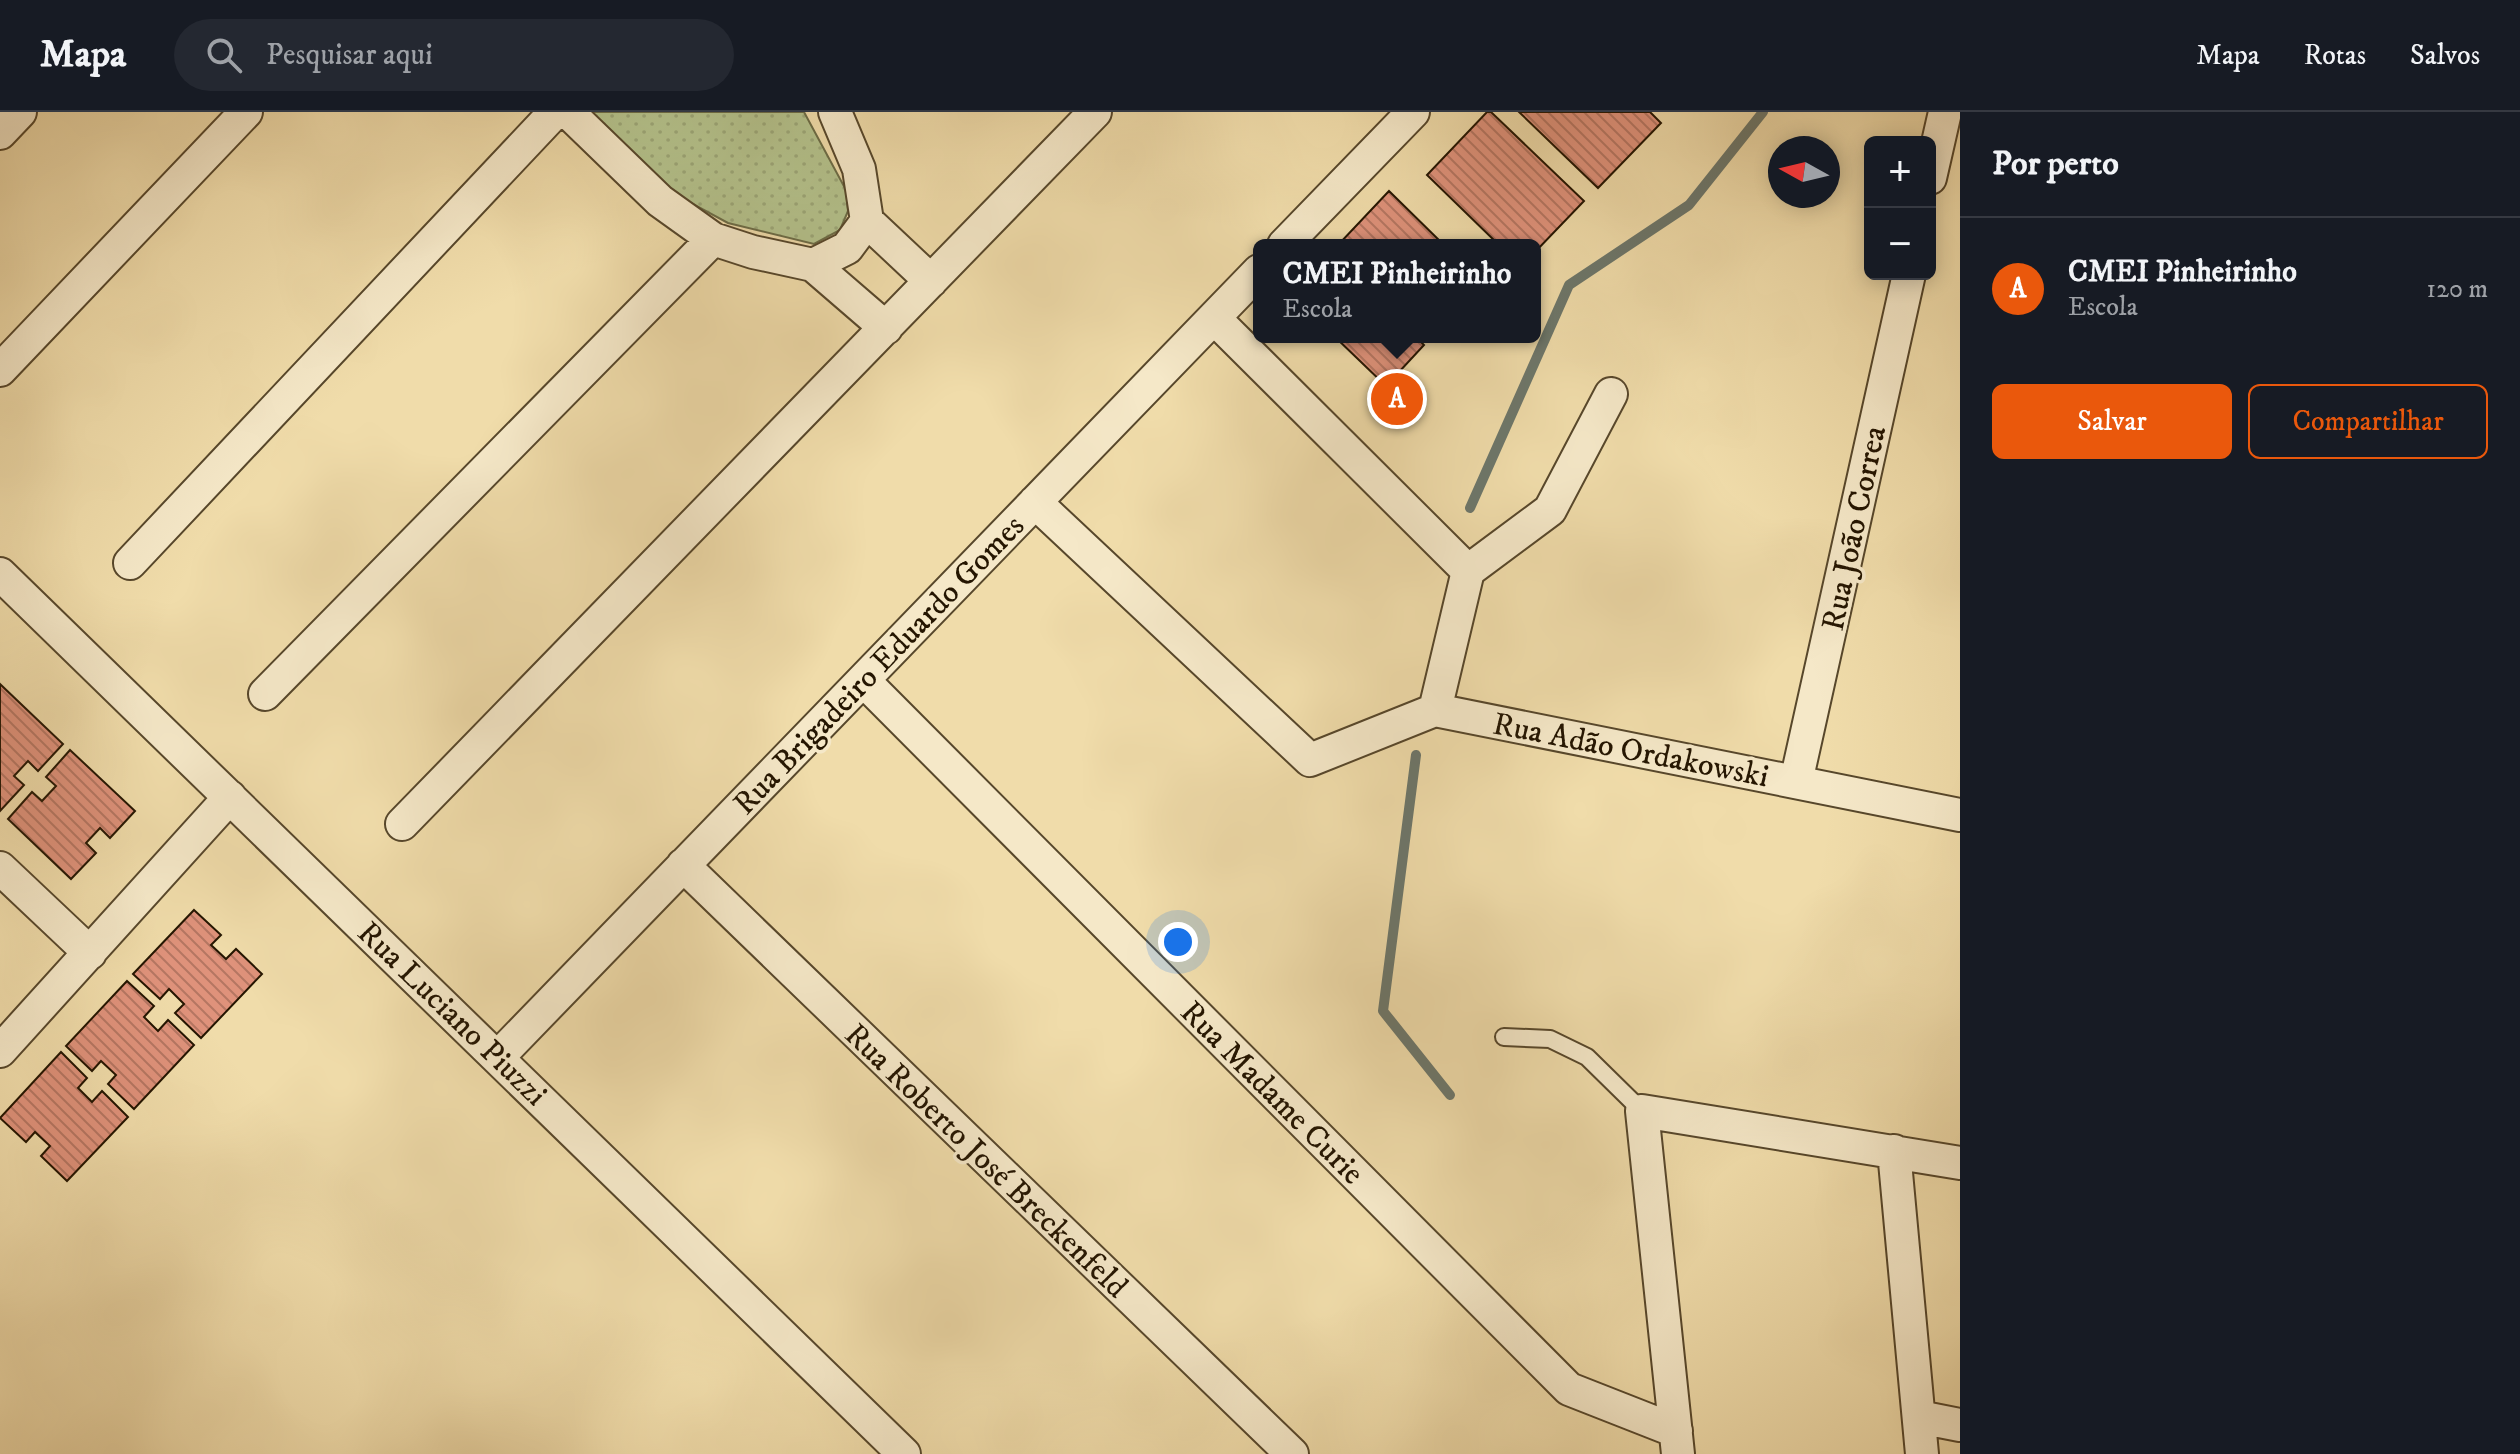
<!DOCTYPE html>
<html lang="pt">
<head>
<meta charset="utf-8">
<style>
	:root { --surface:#171b24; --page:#242831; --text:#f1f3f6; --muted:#9ea1a6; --line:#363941; --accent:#ea580c }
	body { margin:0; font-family:"IM FELL DW Pica",serif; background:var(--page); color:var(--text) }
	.controls { position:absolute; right:24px; top:24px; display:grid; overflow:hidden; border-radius:12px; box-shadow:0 4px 20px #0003 }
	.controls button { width:72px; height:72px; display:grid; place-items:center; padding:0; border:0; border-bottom:2px solid var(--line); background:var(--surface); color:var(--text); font:40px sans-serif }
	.compass { position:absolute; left:1768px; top:24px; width:72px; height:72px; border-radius:50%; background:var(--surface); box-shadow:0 4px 20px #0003; rotate:278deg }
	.you { position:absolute; left:1178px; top:830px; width:28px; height:28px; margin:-20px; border:6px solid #fff; border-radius:50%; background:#1a73e8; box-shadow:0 0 0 12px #1a73e833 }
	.badge { display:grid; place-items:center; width:52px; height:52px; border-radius:50%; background:var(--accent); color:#fff; font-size:26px; font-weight:700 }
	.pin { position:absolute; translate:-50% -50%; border:4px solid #fff; box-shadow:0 2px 8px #0006 }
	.popup { position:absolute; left:1253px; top:127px; width:288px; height:104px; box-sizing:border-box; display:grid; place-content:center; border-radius:12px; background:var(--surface); filter:drop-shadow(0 2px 6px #0005); font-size:26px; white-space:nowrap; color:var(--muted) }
	.popup b { font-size:30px; color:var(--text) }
	.popup::after { content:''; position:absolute; left:50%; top:100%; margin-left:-16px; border:16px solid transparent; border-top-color:var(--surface) }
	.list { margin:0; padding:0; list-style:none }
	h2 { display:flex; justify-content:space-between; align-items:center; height:104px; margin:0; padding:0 32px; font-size:34px }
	h2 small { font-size:26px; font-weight:400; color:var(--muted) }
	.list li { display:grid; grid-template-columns:52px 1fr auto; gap:24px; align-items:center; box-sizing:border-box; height:144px; padding:0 32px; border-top:2px solid var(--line) }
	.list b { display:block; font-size:30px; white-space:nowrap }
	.list p { margin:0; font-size:26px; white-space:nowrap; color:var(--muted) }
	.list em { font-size:26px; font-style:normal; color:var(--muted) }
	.actions { display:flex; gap:16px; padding:24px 32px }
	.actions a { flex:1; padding:18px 0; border:2px solid var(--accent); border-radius:12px; text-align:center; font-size:28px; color:var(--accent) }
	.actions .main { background:var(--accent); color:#fff }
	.icon { flex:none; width:44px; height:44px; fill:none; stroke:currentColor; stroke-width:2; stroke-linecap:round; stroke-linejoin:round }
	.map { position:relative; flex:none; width:1960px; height:1342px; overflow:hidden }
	header { display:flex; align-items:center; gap:48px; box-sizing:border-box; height:112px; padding:0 40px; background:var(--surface); border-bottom:2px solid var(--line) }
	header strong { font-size:38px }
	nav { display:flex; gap:44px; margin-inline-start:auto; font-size:28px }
	.search { width:560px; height:72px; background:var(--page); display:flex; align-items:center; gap:20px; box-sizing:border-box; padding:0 28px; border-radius:44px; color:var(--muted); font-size:30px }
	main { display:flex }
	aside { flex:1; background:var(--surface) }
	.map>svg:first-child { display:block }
</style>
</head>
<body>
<header>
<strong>Mapa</strong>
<div class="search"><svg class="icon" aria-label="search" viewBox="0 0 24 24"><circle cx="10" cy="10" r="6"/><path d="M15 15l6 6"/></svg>Pesquisar aqui</div>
<nav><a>Mapa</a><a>Rotas</a><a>Salvos</a></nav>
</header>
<main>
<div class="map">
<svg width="1960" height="1342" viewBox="0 0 1960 1342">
	<defs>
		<pattern id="park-dots" width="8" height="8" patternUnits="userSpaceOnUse" patternTransform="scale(2)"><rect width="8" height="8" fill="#b4c28c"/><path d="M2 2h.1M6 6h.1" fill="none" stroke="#9ba677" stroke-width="1.8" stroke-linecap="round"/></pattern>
		<pattern id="building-back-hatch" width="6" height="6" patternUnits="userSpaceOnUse" patternTransform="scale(2)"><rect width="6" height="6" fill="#df927b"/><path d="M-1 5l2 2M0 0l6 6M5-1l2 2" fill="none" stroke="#b57662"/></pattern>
	</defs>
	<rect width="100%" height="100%" fill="#f0dcaa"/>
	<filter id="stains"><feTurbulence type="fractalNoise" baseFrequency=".0025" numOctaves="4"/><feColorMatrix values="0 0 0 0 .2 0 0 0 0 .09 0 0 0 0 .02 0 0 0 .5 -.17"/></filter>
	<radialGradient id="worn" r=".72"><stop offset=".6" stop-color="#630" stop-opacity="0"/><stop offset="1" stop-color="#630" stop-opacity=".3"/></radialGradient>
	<path fill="url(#park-dots)" stroke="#6c6c46" stroke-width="2" d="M 581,0 L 804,0 L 846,78 L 848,99 L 840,118 L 814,132 L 728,111 L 652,70 Z"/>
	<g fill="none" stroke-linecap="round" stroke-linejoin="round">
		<path stroke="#6d776b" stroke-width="10" d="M 1470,396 L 1569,173 L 1689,93 L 1763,0
			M 1416,643 L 1383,899 L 1450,983"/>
	</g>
	<path fill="url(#building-back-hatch)" stroke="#241501" stroke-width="2" d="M 1487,0 L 1491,0 L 1584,89 L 1535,140 L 1535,133 L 1499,133 L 1427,63 Z
		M 1519,0 L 1650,0 L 1661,11 L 1598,76 Z
		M 1389,79 L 1444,133 L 1338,133 Z
		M 1335,225 L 1416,225 L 1424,233 L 1386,274 Z
		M 0,572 L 63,632 L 38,659 L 28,649 L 14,664 L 24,673 L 0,699 Z
		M 70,638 L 135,699 L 110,726 L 100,716 L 86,731 L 96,741 L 71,767 L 8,707 L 32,680 L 42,689 L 56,674 L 46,665 Z
		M 194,798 L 221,823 L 211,833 L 226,847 L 236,837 L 262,862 L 201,926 L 175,901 L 184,892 L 169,877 L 160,887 L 133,862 Z
		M 127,869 L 154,894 L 144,905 L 158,919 L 168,908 L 194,933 L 134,997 L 108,972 L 116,963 L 101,949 L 92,959 L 66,934 Z
		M 61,940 L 87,966 L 78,976 L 92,990 L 102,979 L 128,1005 L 67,1069 L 41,1044 L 50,1034 L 35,1020 L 26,1030 L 0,1006 Z"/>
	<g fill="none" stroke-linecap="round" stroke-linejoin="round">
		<defs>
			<path id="lane" d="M 1504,925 L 1550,927 L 1587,945 L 1642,999"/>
			<path id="street" d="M 568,0 L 660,89 L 713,127 L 753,140 L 813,153 L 847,136 L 867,109 L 859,57 L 835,0
				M 0,21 L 20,0
				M 1930,66 L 1945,0
				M 867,109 L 931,169
				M 1284,133 L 1413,0
				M 813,153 L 886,216
				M 1214,206 L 1468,459 L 1435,598
				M 0,258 L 246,0
				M 1035,390 L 1310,648 L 1435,598 L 1960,703
				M 130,451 L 555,0
				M 1468,459 L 1550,398 L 1611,282
				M 0,462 L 904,1342
				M 863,568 L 1569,1277 L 1676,1319
				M 265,582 L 713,127
				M 1796,670 L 1909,162
				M 402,712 L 1095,0
				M 683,753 L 1292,1342
				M 0,756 L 90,841
				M 0,939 L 230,685
				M 498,945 L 1259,159
				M 1894,1039 L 1922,1342
				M 1919,1305 L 1960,1313
				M 1678,1342 L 1642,999 L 1960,1051"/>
		</defs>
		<use href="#lane" stroke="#57472b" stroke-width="20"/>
		<use href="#street" stroke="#57472b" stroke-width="36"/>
		<use href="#lane" stroke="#f5e8c8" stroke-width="16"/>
		<use href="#street" stroke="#f5e8c8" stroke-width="32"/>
	</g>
	<g text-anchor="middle" stroke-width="7" stroke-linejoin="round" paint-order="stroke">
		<g font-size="32" fill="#241501" stroke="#f5e8c8">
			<text transform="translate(1853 416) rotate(-78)" y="11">Rua João Correa</text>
			<text transform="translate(878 552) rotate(-46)" y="11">Rua Brigadeiro Eduardo Gomes</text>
			<text transform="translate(1631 637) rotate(11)" y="11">Rua Adão Ordakowski</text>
			<text transform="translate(453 901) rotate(44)" y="11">Rua Luciano Piuzzi</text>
			<text transform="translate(1273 980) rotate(45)" y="11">Rua Madame Curie</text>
			<text transform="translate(987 1048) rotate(44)" y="11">Rua Roberto José Breckenfeld</text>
		</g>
	</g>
	<rect width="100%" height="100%" filter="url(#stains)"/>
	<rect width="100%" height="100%" fill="url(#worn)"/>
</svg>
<div class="controls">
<button>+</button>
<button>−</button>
</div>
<svg class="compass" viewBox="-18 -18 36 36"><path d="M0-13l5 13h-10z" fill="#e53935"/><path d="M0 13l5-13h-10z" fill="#9ea1a6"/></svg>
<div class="you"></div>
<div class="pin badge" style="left:1397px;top:287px">A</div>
<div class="popup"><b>CMEI Pinheirinho</b>Escola</div>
</div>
<aside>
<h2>Por perto<small></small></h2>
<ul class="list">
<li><span class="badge">A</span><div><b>CMEI Pinheirinho</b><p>Escola</p></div><em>120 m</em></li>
</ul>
<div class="actions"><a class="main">Salvar</a><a>Compartilhar</a></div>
</aside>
</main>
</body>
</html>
